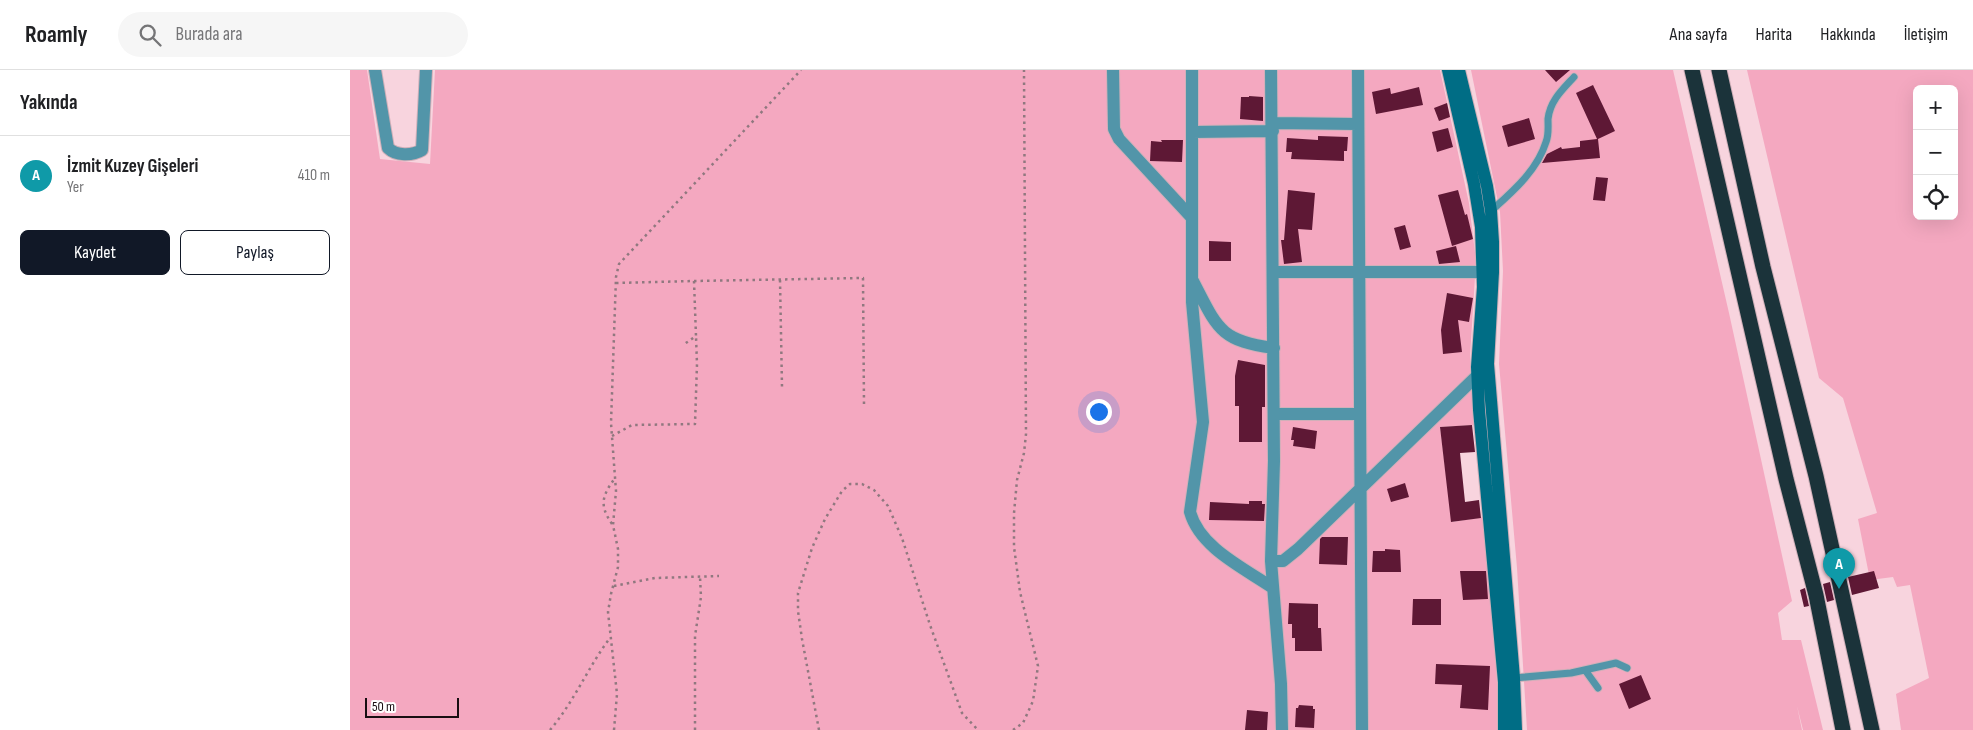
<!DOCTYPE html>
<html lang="tr">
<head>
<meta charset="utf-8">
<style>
	:root { --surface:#fff; --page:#f6f6f6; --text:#202124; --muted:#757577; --line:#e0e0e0; --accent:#111827 }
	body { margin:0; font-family:"Sofia Sans Condensed",sans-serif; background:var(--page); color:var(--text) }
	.controls { position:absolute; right:15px; top:15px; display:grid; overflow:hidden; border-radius:8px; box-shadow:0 5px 20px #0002 }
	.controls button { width:45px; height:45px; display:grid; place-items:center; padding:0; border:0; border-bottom:1px solid var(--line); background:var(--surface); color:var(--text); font:25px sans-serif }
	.scale { position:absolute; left:15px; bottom:12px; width:94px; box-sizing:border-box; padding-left:5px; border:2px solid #190e12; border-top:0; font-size:14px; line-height:18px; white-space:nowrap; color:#190e12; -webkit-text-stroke:4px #fff; paint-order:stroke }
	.you { position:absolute; left:748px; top:341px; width:18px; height:18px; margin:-12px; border:4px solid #fff; border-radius:50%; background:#1a73e8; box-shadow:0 0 0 8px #1a73e833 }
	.badge { display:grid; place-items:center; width:32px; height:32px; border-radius:50%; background:var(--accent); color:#fff; font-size:16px; font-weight:700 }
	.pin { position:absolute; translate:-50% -41px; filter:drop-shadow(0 1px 2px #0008) }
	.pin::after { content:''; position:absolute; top:26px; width:18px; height:15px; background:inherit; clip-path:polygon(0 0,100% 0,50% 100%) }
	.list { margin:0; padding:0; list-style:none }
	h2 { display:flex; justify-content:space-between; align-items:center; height:65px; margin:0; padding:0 20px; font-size:21px }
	h2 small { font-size:16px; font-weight:400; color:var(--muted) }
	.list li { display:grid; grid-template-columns:32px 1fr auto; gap:15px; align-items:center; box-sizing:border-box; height:80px; padding:0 20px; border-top:1px solid var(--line) }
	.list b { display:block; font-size:19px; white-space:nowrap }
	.list p { margin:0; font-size:16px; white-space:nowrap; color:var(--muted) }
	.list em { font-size:16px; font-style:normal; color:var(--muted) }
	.actions { display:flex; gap:10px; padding:15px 20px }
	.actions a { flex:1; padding:11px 0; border:1px solid var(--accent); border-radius:8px; text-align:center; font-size:18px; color:var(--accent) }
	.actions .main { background:var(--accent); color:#fff }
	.icon { flex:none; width:28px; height:28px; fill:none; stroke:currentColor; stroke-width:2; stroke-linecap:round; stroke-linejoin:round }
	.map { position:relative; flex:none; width:1623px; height:660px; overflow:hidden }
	header { display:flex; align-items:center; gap:30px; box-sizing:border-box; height:70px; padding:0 25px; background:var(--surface); border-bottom:1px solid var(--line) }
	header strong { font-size:24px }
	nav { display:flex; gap:28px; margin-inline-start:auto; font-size:18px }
	.search { width:350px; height:45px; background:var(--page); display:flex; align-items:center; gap:12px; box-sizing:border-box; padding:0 18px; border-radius:28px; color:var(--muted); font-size:19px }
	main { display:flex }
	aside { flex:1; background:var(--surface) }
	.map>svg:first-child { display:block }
</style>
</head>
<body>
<header>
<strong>Roamly</strong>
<div class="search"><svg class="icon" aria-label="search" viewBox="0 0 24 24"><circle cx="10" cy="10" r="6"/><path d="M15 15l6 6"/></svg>Burada ara</div>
<nav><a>Ana sayfa</a><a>Harita</a><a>Hakkında</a><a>İletişim</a></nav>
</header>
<main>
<aside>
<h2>Yakında<small></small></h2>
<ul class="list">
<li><span class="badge" style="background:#0f9aa8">A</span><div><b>İzmit Kuzey Gişeleri</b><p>Yer</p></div><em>410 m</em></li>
</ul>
<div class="actions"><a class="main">Kaydet</a><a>Paylaş</a></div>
</aside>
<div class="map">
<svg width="1623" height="660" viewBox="0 0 1623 660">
	<rect width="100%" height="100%" fill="#f8d4de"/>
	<path fill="#f4a8c0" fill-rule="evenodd" d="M 0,0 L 17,0 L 30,89 L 80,94 L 85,0 L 1090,0 L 1119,133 L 1126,191 L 1120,287 L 1122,324 L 1126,355 L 1090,357 L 1102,452 L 1134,447 L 1144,565 L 1150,660 L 0,660 Z
		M 1121,0 L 1323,0 L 1379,243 L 1442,531 L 1428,543 L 1432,570 L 1451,570 L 1473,660 L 1453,660 L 1447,636 L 1452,660 L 1177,660 L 1167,498 L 1149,294 L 1153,201 L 1150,142 Z
		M 1397,0 L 1623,0 L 1623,660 L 1551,660 L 1546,624 L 1579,608 L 1560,515 L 1547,517 L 1543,507 L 1520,510 L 1508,449 L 1527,443 L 1493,328 L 1469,308 ZM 1567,19 L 1604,19 L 1604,146 L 1567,146 Z"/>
	<path fill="#5e1835" d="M 1195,0 L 1220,0 L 1206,12 Z
		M 1243,15 L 1265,61 L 1248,69 L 1250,88 L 1192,93 L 1197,84 L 1211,77 L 1212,79 L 1230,77 L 1230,71 L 1247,69 L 1226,23 Z
		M 1069,17 L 1073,35 L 1026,44 L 1022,22 L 1040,18 L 1041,24 Z
		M 899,26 L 913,27 L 913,51 L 890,49 L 891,27 L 899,27 Z
		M 1097,33 L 1100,47 L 1089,51 L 1084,38 Z
		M 1179,48 L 1185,69 L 1158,77 L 1152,56 Z
		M 1098,58 L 1103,77 L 1087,82 L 1082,62 Z
		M 968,66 L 998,67 L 997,81 L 994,81 L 994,91 L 941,89 L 942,82 L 936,82 L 937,68 L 968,70 Z
		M 811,70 L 833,70 L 832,92 L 800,91 L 801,71 L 812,72 Z
		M 1246,107 L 1258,108 L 1255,131 L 1243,130 Z
		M 938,120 L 965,123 L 962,160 L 948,159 L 952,192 L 934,194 L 931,170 L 934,170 Z
		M 1108,120 L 1115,145 L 1117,144 L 1123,169 L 1102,176 L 1088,125 Z
		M 1055,155 L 1061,177 L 1050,180 L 1044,158 Z
		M 859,171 L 881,172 L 881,191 L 859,191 Z
		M 1106,176 L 1110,192 L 1089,194 L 1086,181 Z
		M 1097,223 L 1123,228 L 1119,252 L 1108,250 L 1112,282 L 1093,284 L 1091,260 Z
		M 888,290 L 915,295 L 915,337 L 912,337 L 912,372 L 889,372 L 889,336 L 885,336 L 885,306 Z
		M 1122,355 L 1125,382 L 1110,383 L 1115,432 L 1129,430 L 1131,448 L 1101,452 L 1090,357 Z
		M 943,357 L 967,361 L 965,379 L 943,376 L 944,370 L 941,370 Z
		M 1055,413 L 1059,427 L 1041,432 L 1037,419 Z
		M 899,431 L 912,431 L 912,434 L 915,434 L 914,451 L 859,450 L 860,432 L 899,434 Z
		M 972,467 L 998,467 L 997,495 L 969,494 L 970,469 Z
		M 1035,479 L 1050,480 L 1051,502 L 1022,502 L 1023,481 L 1035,481 Z
		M 1110,501 L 1136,501 L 1138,529 L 1113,530 Z
		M 1524,501 L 1529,518 L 1502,525 L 1498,507 Z
		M 1480,512 L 1484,530 L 1477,532 L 1473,514 Z
		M 1455,518 L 1459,536 L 1454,537 L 1450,520 Z
		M 1063,529 L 1091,529 L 1091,555 L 1062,555 Z
		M 939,533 L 968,534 L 968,558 L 971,558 L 972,581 L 945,581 L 945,568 L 942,568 L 942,554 L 938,554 Z
		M 1086,594 L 1140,596 L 1138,640 L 1110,638 L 1112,615 L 1085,614 Z
		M 1291,605 L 1301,629 L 1279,639 L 1269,614 Z
		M 949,635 L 963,636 L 963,639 L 965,639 L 964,658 L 945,657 L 946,638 L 948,638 Z
		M 897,640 L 918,642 L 917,660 L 895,660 Z"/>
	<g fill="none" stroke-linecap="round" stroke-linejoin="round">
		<defs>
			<path id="lane" d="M 1141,141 C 1162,122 1187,101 1196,72 C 1199,65 1198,57 1198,49 C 1200,31 1212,20 1224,7
				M 1235,600 L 1248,618
				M 1164,608 L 1221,603 L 1266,593 L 1277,598"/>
			<path id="street" d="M 25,0 L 38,78 C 46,86 62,86 72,80 L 76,0
				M 763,0 L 764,59 L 769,69 L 842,148
				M 842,0 L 842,232 L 853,352 L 840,442 C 850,478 894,498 923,518
				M 921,0 L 924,391 L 921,491 L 931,614 L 932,660
				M 1008,0 L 1012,660
				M 922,53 L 1008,54
				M 842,62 L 923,61
				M 923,202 L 1143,202
				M 843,211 C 867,257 869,271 924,278
				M 924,344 L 1010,344
				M 921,491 L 933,491 L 948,479 L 1133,300"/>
			<path id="secondary" d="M 1098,0 L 1124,114 L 1131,157 L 1133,217 L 1127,297 L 1129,340 L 1154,612 L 1154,660
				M 1109,0 L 1137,116 L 1141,141 L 1143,172 L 1143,202 L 1138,294 L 1164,608 L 1166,660"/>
			<path id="highway" d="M 1342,0 L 1436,409 L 1466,525 L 1493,660
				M 1369,0 L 1413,197 L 1466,406 L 1522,660"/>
		</defs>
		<use href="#lane" stroke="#d0b0b9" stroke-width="9"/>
		<use href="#street" stroke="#d0b0b9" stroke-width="14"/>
		<use href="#secondary" stroke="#d0b0b9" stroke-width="14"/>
		<use href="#highway" stroke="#d0b0b9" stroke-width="17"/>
		<path stroke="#90787f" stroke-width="2.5" stroke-dasharray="2.5 4" stroke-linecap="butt" d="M 430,210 L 432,317
			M 344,211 L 513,208 L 514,335
			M 266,213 L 344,211 L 346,266 L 333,275
			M 262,366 L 282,355 L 345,354 L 347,294 L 346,266
			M 262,454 C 249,435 252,426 265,408
			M 264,516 L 305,508 L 369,506
			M 200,660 C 224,632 238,597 260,568
			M 264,660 L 267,624 L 258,542 L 261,524 L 268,497 L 268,479 L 263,455 L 266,421 L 261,353 L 266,207 L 269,194 L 451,0
			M 345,660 L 345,566 L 351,527 L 350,507
			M 469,660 L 452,569 L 448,541 L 448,523 L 462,478 L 475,449 L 492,421 L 500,414 L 512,414 L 524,420 L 538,436 L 552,468 L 580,555 L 612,643 L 628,660
			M 663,660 L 673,653 L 683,631 L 688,596 L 670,522 L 664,477 L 664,443 L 667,410 L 674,383 L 676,364 L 674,0"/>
		<use href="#lane" stroke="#5295a9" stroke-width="7"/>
		<use href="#street" stroke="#5295a9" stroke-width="12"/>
		<use href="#secondary" stroke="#006d85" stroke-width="12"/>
		<use href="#highway" stroke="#1b333a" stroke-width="15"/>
	</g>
</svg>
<div class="controls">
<button>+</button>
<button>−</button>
<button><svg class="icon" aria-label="locate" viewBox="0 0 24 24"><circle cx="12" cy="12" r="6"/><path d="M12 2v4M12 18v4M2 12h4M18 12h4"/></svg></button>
</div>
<div class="scale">50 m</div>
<div class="you"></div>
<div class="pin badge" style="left:1489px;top:519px;background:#0f9aa8">A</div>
</div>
</main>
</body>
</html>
